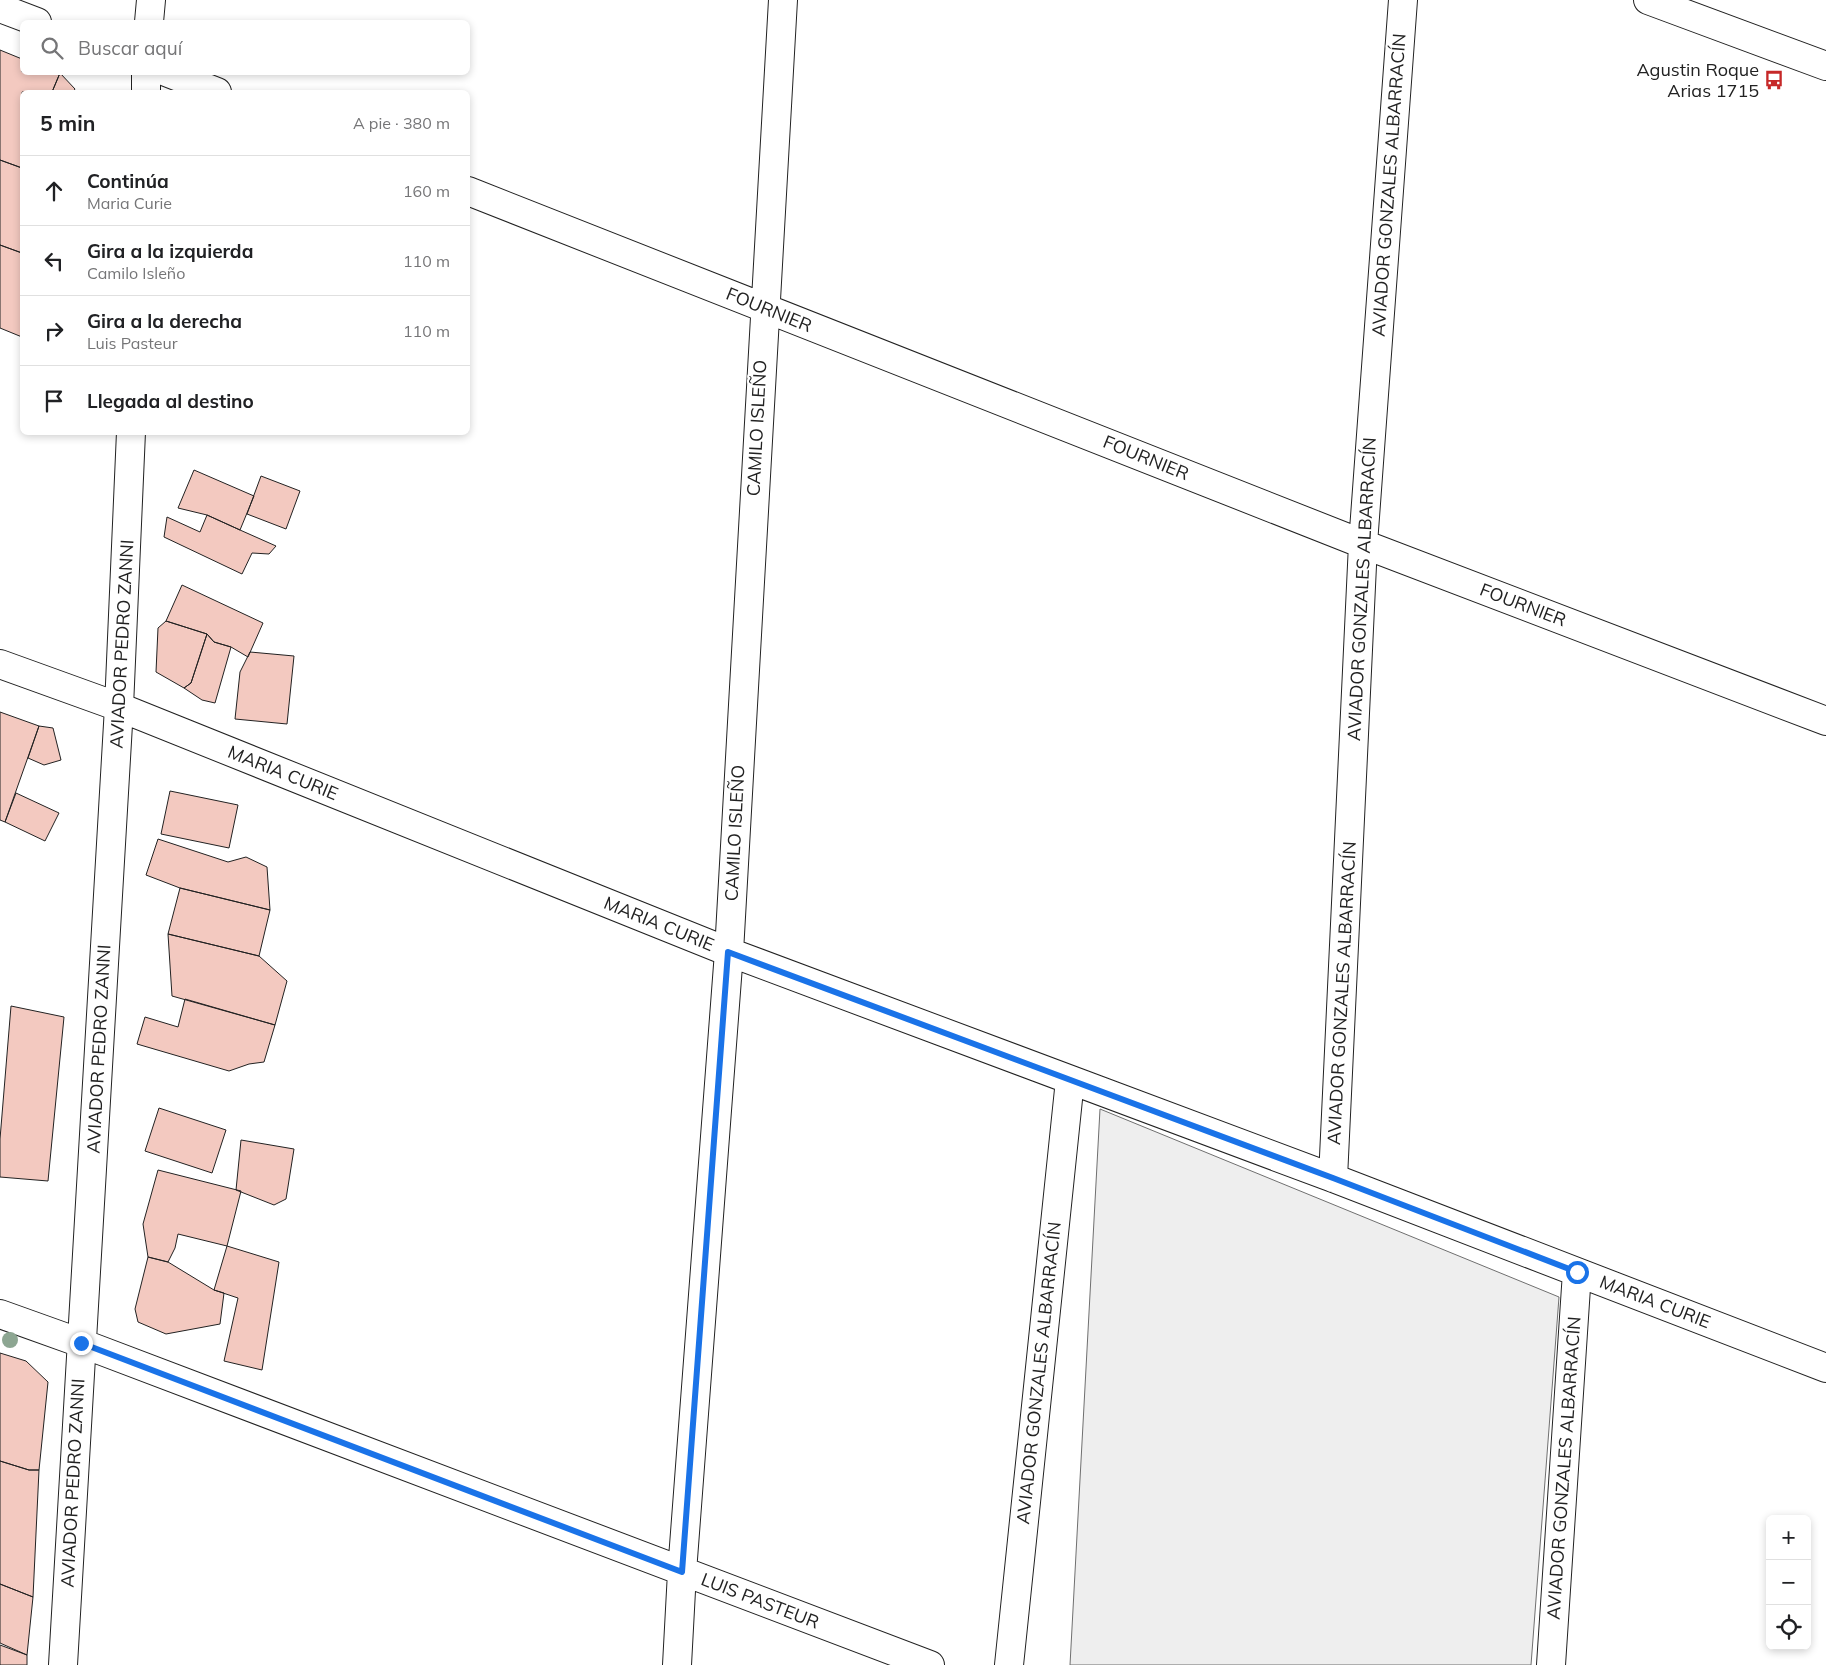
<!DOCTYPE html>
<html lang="es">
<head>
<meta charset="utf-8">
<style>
	:root { --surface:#fff; --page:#f2f2f2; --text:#202124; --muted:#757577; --line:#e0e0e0 }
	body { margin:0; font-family:Mulish,sans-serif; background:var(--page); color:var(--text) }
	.controls { position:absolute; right:15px; bottom:15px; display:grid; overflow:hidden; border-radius:8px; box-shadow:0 2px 8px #0003 }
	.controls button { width:45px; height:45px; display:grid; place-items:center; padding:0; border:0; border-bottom:1px solid var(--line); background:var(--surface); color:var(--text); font:25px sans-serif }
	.stop { position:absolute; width:15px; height:15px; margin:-11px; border:4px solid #1a73e8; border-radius:50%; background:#fff }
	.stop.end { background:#1a73e8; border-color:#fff; box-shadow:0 1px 5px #0008 }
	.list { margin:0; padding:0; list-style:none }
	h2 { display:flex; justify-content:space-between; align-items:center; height:65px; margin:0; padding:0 20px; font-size:21px }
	h2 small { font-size:16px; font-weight:400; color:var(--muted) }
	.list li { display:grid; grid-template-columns:32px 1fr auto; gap:15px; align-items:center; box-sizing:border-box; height:70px; padding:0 20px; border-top:1px solid var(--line) }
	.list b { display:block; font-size:19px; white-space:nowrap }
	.list p { margin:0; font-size:16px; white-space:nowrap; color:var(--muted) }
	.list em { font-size:16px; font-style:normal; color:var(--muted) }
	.icon { flex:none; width:28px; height:28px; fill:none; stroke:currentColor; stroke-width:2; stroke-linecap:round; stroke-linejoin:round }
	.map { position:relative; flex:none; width:1826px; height:1665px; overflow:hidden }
	.search { position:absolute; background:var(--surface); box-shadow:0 2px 8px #0003; left:20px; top:20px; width:450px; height:55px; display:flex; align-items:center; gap:12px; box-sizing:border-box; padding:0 18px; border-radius:8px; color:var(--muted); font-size:19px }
	.panel { position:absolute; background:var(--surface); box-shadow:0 2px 8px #0003; left:20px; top:90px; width:450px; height:345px; border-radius:8px }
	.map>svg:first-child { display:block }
</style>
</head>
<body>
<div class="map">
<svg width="1826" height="1665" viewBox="0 0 1826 1665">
	<rect width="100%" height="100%" fill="#fff"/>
	<path fill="#eee" stroke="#6f6f6f" d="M 1100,1109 L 1559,1297 L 1531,1665 L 1070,1665 Z"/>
	<path fill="#f3c9c0" stroke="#222" d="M 0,50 L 22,59 L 22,72 L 60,73 L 52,92 L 22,92 L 22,168 L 0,160 Z
		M 60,73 L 75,89 L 73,92 L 52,92 Z
		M 0,160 L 22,168 L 22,253 L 0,245 Z
		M 0,245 L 22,253 L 22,337 L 0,328 Z
		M 194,470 L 254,496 L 240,530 L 207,515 L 178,508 Z
		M 261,476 L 300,491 L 286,529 L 247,514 Z
		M 207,515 L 240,530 L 276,546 L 269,554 L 252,553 L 242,574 L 164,537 L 167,517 L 200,532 Z
		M 182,585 L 263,623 L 248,657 L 231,647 L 214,642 L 207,634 L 166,621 Z
		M 166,621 L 207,634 L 191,683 L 184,688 L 156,672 L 158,628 Z
		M 207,634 L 214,642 L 231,647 L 215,703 L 202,700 L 184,688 L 191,683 Z
		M 250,652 L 294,656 L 287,724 L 235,719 L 240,672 Z
		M 0,712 L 39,726 L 5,822 L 0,820 Z
		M 39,726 L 53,728 L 61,760 L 44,765 L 28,758 Z
		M 170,791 L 238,805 L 229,848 L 161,834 Z
		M 16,793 L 59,813 L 45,841 L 5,822 Z
		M 158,839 L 228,862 L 246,857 L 267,867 L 270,910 L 180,888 L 146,875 Z
		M 180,888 L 270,910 L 259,956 L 168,934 Z
		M 168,934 L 259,956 L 287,981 L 275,1025 L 172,996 Z
		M 185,999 L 275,1025 L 264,1062 L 249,1064 L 229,1071 L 137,1044 L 145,1017 L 178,1027 Z
		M 11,1006 L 64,1017 L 48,1181 L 0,1177 L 0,1139 Z
		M 159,1108 L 226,1130 L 212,1173 L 145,1151 Z
		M 241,1140 L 294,1149 L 286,1199 L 274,1205 L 236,1190 Z
		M 158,1170 L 241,1191 L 227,1246 L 178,1234 L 175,1248 L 168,1262 L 148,1257 L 143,1224 Z
		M 227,1246 L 279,1262 L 262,1370 L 224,1361 L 238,1298 L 214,1290 Z
		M 148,1257 L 168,1262 L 214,1290 L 224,1293 L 220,1324 L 166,1334 L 138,1322 L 135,1309 Z
		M 0,1353 L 26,1361 L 48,1382 L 39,1470 L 29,1470 L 0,1461 Z
		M 0,1461 L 29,1470 L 39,1470 L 33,1597 L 0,1584 Z
		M 0,1584 L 33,1597 L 27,1655 L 0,1643 Z
		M 0,1645 L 27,1655 L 27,1665 L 0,1665 Z"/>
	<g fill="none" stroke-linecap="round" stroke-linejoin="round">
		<defs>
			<path id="street" d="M 0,8 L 37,22
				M 149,22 L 151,0
				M 166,72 L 217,92
				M 146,92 L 146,72
				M 468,191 L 1363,544 L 1826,721
				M 0,664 L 119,707 L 729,952 L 1333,1178 L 1826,1368
				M 1333,1178 L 1363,544 L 1403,0
				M 0,1314 L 81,1343 L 930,1665
				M 63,1665 L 119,707 L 131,432
				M 677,1665 L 682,1572 L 729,952 L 783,0
				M 1009,1665 L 1070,1080
				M 1551,1665 L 1577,1272"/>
			<path id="secondary" d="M 1648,0 L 1826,66"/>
		</defs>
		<use href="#street" stroke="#222" stroke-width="30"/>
		<use href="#secondary" stroke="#222" stroke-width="30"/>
		<use href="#street" stroke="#fff" stroke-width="28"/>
		<use href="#secondary" stroke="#fff" stroke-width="28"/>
	</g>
	<circle fill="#8da692" cx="10" cy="1340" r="8"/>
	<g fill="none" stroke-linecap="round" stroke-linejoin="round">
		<path stroke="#1a73e8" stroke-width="6" d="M 81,1343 L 682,1572 L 728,952 L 1333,1178 L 1577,1272"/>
	</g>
	<defs>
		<symbol id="bus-bare" viewBox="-9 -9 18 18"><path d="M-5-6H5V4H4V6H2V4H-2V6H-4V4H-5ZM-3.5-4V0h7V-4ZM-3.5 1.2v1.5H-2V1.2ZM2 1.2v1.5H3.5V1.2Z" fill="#c62828" stroke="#fff" stroke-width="2.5" paint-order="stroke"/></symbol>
	</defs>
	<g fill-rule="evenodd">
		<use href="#bus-bare" x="1760" y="66" width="28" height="28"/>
	</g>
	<g text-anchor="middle" stroke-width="4" stroke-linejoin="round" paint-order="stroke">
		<g font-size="18" fill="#222" stroke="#fff" text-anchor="end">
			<text x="1759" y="76">Agustin Roque<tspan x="1759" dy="21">Arias 1715</tspan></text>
		</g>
		<g font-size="18" fill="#222" stroke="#fff">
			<text transform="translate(1389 185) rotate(-86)" y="6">AVIADOR GONZALES ALBARRACÍN</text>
			<text transform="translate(769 310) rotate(22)" y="6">FOURNIER</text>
			<text transform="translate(757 428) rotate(-87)" y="6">CAMILO ISLEÑO</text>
			<text transform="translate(1146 458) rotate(22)" y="6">FOURNIER</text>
			<text transform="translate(1362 589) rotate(-87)" y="6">AVIADOR GONZALES ALBARRACÍN</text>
			<text transform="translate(1523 605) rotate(21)" y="6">FOURNIER</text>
			<text transform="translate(122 644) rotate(-87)" y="6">AVIADOR PEDRO ZANNI</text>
			<text transform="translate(283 773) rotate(22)" y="6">MARIA CURIE</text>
			<text transform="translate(735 833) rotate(-87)" y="6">CAMILO ISLEÑO</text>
			<text transform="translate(659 924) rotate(22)" y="6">MARIA CURIE</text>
			<text transform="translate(1342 993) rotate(-87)" y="6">AVIADOR GONZALES ALBARRACÍN</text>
			<text transform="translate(99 1049) rotate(-87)" y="6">AVIADOR PEDRO ZANNI</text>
			<text transform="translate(1655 1302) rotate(21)" y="6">MARIA CURIE</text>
			<text transform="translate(1039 1373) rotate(-84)" y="6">AVIADOR GONZALES ALBARRACÍN</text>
			<text transform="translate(1564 1468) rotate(-86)" y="6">AVIADOR GONZALES ALBARRACÍN</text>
			<text transform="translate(73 1483) rotate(-87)" y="6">AVIADOR PEDRO ZANNI</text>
			<text transform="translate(760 1601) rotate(21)" y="6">LUIS PASTEUR</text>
		</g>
	</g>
</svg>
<div class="controls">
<button>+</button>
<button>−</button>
<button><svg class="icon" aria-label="locate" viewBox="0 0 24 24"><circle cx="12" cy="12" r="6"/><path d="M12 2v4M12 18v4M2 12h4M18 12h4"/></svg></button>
</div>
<div class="stop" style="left:1577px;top:1272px"></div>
<div class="stop end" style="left:81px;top:1343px"></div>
<div class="search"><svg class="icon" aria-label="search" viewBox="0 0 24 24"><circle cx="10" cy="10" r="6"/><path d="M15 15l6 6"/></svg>Buscar aquí</div>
<section class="panel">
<h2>5 min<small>A pie · 380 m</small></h2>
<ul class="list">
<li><svg class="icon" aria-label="ahead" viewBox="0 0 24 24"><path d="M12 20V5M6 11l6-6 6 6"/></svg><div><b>Continúa</b><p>Maria Curie</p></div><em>160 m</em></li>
<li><svg class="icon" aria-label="left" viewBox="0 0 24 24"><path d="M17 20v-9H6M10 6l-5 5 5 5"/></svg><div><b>Gira a la izquierda</b><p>Camilo Isleño</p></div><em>110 m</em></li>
<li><svg class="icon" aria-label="right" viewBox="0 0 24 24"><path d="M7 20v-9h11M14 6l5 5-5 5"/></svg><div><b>Gira a la derecha</b><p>Luis Pasteur</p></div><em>110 m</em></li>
<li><svg class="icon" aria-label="arrive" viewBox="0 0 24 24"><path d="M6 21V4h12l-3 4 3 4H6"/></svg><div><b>Llegada al destino</b></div></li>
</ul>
</section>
</div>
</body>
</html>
